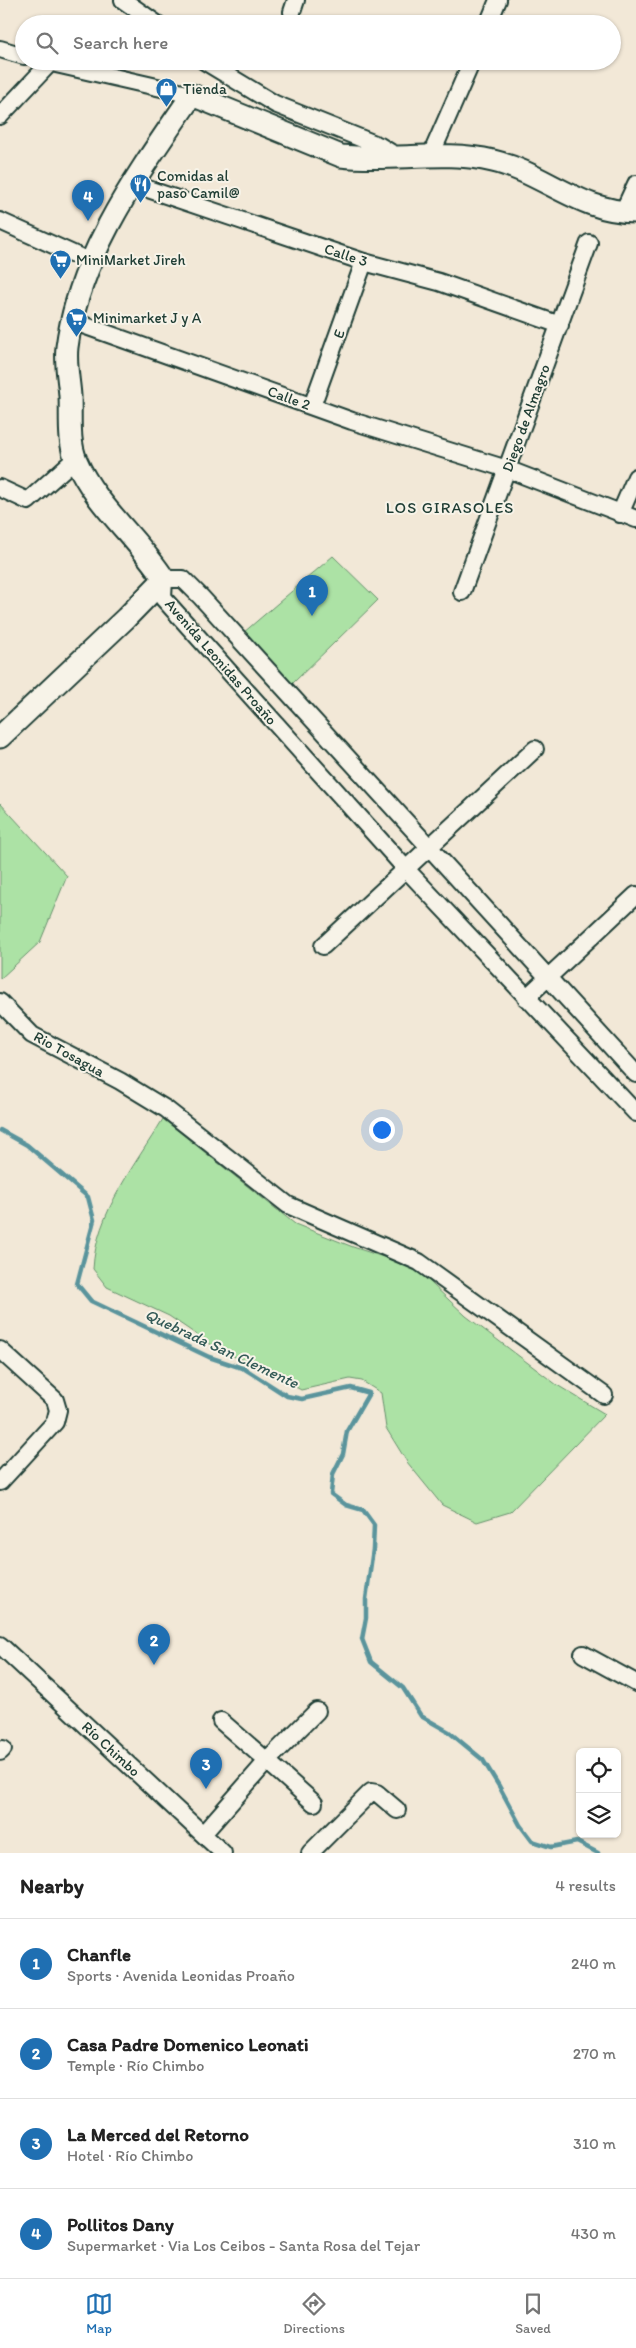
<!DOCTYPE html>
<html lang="en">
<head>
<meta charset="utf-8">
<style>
	:root { --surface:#fff; --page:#f6f6f6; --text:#222; --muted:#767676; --line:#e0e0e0; --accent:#1f6fb2 }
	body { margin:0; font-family:Itim,sans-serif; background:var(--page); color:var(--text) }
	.controls { position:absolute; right:15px; bottom:15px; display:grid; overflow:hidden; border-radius:8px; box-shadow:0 1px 4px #0004 }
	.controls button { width:45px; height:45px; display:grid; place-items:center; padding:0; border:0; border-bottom:1px solid var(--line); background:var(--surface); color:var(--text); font:25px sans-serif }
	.you { position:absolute; left:381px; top:1129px; width:18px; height:18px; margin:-12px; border:4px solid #fff; border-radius:50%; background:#1a73e8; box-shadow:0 0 0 8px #1a73e833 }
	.badge { display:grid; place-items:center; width:32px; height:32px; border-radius:50%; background:var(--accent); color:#fff; font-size:16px; font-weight:700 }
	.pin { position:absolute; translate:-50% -41px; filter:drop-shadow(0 1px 2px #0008) }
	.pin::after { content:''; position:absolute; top:26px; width:18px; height:15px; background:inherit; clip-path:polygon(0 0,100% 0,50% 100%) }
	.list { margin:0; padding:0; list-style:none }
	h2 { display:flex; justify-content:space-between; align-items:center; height:65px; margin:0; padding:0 20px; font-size:21px }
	h2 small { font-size:16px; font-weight:400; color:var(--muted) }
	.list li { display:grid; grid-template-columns:32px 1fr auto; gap:15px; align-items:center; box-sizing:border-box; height:90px; padding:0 20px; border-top:1px solid var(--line) }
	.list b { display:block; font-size:19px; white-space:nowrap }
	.list p { margin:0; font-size:16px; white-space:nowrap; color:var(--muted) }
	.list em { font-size:16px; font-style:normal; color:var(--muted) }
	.icon { flex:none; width:28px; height:28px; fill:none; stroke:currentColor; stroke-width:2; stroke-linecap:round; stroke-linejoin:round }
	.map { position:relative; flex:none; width:636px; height:1853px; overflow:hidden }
	.search { position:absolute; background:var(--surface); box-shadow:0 1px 4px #0004; left:15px; right:15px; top:15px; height:55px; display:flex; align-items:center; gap:12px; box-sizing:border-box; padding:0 18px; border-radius:28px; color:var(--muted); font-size:19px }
	.sheet { height:425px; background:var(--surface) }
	nav { display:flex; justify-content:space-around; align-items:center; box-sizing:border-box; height:70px; border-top:1px solid var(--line); background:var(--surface); font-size:14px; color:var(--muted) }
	nav a { display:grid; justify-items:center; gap:2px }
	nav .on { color:var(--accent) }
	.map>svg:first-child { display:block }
</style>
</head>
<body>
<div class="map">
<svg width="636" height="1853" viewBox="0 0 636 1853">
	<rect width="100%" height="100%" fill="#f2e8d7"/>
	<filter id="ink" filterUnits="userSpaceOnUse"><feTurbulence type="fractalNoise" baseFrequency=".02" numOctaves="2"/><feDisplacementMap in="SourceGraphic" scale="10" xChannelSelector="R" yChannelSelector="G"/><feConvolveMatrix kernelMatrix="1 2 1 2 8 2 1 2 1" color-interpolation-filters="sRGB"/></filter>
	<g filter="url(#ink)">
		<path fill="#ace2a5" stroke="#66906c" d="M 333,556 L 378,600 L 292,684 L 243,633 Z
			M 0,803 L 67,876 L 40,942 L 0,979 Z
			M 163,1119 L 295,1224 L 353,1247 L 414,1267 L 466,1316 L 557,1385 L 605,1414 L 510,1512 L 477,1522 L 442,1505 L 407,1462 L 386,1428 L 381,1393 L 362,1381 L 350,1379 L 301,1390 L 257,1365 L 222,1352 L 169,1316 L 107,1287 L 93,1269 C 96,1213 135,1165 163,1119 Z"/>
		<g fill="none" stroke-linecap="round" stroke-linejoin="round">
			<path stroke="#5a949c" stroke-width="4.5" d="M 0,1130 L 27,1145 L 88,1197 L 94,1220 L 77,1284 L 91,1301 L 209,1357 L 245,1369 L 287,1396 L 302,1399 L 351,1388 L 369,1393 L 347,1431 L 343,1454 L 333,1474 L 331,1494 L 346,1505 L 363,1510 L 374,1525 L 373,1549 L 366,1599 L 366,1618 L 362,1639 L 371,1662 L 403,1688 L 421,1716 L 449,1732 L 483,1760 L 499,1786 L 520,1825 L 532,1841 L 551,1847 L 577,1842 L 598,1853"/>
			<defs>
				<path id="minor" d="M 123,0 L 157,24
					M 292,12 L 296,0
					M 488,24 L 498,0
					M 0,49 L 24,56
					M 43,61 L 192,95
					M 204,61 L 275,104 L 380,146 L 398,157
					M 0,116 L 50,63
					M 431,155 L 472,61
					M 133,184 L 364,262 L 439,282 L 560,325
					M 623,212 L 636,184
					M 0,221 L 91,262
					M 72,321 L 352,421 L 507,469 L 636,519
					M 312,406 L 364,262
					M 0,488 L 28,501 L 75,459
					M 620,514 L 636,477
					M 462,592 L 589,243
					M 323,946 L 535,749
					M 526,998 L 636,895
					M 0,1002 L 32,1035 L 120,1081 L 166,1109 L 288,1205 L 419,1262 L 604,1395
					M 636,1074 L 201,597 L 183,579 L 164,579 L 163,598 L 406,869 L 636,1113
					M 0,1350 L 55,1400 L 58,1410 L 55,1422 L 0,1482
					M 0,1645 L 223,1853
					M 583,1654 L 636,1683
					M 0,1752 L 3,1749
					M 314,1803 L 267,1761 L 317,1711
					M 203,1834 L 267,1761 L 221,1721
					M 310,1853 L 371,1792 L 377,1793 L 397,1810"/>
				<path id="major" d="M 0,737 L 126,618 L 164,579 C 138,538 95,505 76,460 C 68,441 71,417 70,396 C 69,380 65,364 67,347 C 79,253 140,171 192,95 L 341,156 C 392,162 443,149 493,161 C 544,173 581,213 636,212"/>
			</defs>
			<use href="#minor" stroke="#1f3d34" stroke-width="20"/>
			<use href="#major" stroke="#1f3d34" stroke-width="25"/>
			<use href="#minor" stroke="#f7f3e8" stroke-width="16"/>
			<use href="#major" stroke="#f7f3e8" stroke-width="21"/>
		</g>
	</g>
	<defs>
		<symbol id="shop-pin" viewBox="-11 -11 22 30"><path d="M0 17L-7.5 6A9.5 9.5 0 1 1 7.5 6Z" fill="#1f6fb2" stroke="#f7f3e8"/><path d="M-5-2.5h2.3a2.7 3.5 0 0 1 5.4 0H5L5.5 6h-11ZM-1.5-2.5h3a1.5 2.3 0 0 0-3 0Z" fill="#fff"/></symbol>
		<symbol id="restaurant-pin" viewBox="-11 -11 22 30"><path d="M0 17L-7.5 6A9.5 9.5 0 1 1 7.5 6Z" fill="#1f6fb2" stroke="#f7f3e8"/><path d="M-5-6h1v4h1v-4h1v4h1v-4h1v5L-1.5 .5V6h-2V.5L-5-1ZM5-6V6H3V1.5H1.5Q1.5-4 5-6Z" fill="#fff"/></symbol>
		<symbol id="supermarket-pin" viewBox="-11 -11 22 30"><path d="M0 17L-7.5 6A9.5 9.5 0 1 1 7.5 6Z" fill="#1f6fb2" stroke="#f7f3e8"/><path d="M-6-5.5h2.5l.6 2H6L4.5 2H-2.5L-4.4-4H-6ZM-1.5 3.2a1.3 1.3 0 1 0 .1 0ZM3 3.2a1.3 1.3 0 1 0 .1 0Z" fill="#fff"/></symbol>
	</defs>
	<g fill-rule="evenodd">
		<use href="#shop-pin" x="154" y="76" width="25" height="34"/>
		<use href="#restaurant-pin" x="128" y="172" width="25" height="34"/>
		<use href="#supermarket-pin" x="48" y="248" width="25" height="34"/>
		<use href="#supermarket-pin" x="64" y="306" width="25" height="34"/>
	</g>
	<g text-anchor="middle" stroke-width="4" stroke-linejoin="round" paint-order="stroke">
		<g font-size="15" fill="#1f3d34" stroke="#f7f3e8" text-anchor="start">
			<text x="183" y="94">Tienda</text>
			<text x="157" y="181">Comidas al<tspan x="157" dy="17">paso Camil@</tspan></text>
			<text x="76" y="265">MiniMarket Jireh</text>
			<text x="93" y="323">Minimarket J y A</text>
		</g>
		<g font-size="15" fill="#1f3d34" stroke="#f7f3e8">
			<text transform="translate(346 255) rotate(18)" y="5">Calle 3</text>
			<text transform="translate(339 334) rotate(-70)" y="5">E</text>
			<text transform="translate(289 398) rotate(20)" y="5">Calle 2</text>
			<text transform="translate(526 418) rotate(-70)" y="5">Diego de Almagro</text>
			<text transform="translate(221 662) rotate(49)" y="5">Avenida Leonidas Proaño</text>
			<text transform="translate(69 1054) rotate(29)" y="5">Rio Tosagua</text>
			<text transform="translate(111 1749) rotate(43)" y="5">Río Chimbo</text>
		</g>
		<g font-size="16" letter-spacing="1" fill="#1f3d34" stroke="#f7f3e8">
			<text x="450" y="513">LOS GIRASOLES</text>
		</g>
		<g font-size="16" font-style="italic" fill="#335a57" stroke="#f7f3e8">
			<text transform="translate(222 1348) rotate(25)" y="6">Quebrada San Clemente</text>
		</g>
	</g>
</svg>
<div class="controls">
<button><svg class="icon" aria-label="locate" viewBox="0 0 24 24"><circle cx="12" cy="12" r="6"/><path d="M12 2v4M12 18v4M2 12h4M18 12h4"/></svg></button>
<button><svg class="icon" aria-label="layers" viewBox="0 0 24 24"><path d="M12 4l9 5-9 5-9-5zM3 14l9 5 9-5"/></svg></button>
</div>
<div class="you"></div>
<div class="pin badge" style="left:312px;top:616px">1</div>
<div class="pin badge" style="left:154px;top:1665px">2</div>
<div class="pin badge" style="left:206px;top:1789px">3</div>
<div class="pin badge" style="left:88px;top:221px">4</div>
<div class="search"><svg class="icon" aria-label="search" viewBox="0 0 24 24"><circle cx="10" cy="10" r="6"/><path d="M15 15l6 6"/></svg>Search here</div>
</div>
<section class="sheet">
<h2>Nearby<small>4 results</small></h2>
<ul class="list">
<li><span class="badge">1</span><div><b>Chanfle</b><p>Sports · Avenida Leonidas Proaño</p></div><em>240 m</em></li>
<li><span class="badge">2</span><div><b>Casa Padre Domenico Leonati</b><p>Temple · Río Chimbo</p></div><em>270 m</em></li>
<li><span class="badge">3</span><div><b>La Merced del Retorno</b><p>Hotel · Río Chimbo</p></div><em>310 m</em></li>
<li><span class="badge">4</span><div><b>Pollitos Dany</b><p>Supermarket · Via Los Ceibos - Santa Rosa del Tejar</p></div><em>430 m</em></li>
</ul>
</section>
<nav>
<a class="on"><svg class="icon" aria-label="map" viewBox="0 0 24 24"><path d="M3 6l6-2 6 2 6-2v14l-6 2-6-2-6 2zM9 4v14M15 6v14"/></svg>Map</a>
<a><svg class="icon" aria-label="directions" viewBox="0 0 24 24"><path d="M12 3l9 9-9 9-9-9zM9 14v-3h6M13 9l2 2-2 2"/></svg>Directions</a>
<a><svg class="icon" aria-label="saved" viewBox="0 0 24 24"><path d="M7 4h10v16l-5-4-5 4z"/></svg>Saved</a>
</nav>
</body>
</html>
